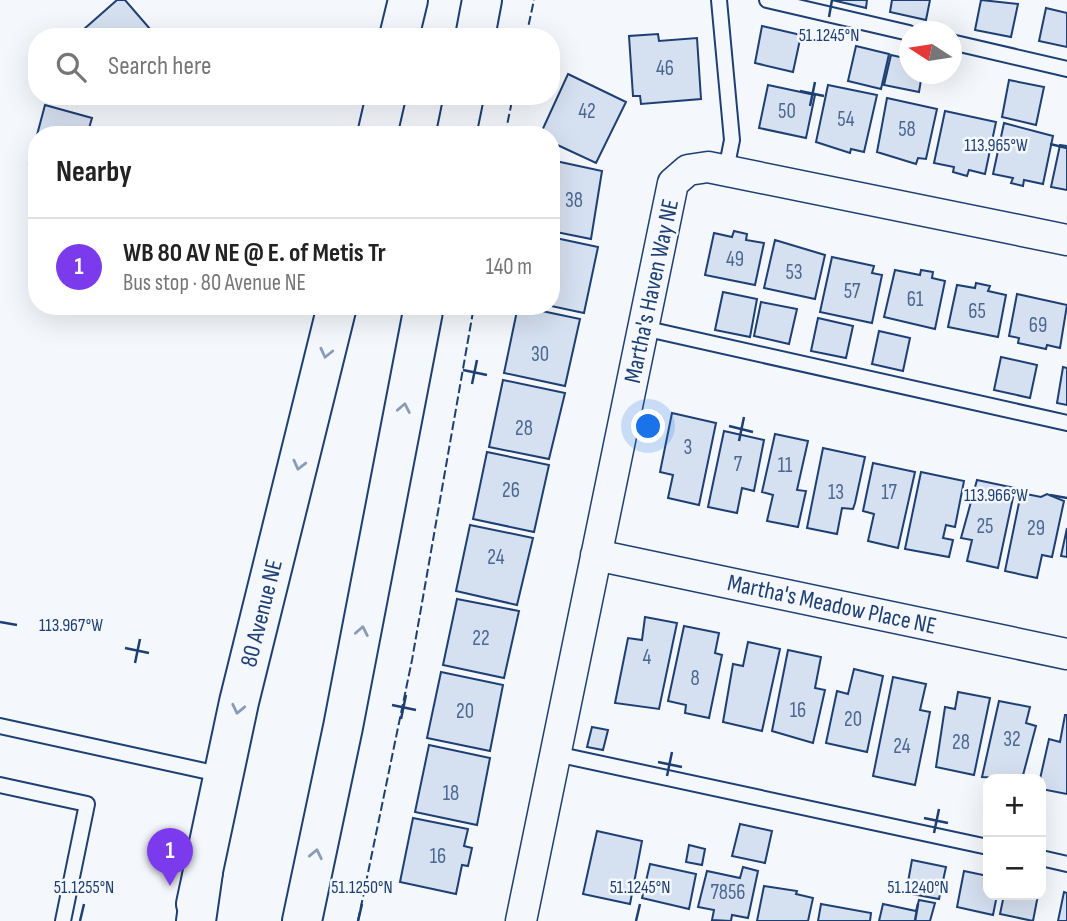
<!DOCTYPE html>
<html lang="en">
<head>
<meta charset="utf-8">
<style>
	:root { --surface:#fff; --page:#f6f6f6; --text:#222; --muted:#767676; --line:#e0e0e0; --accent:#7c3aed }
	body { margin:0; font-family:"Sofia Sans Condensed",sans-serif; background:var(--page); color:var(--text) }
	.controls { position:absolute; right:21px; bottom:21px; display:grid; overflow:hidden; border-radius:14px; box-shadow:0 7px 28px #0002 }
	.controls button { width:63px; height:63px; display:grid; place-items:center; padding:0; border:0; border-bottom:2px solid var(--line); background:var(--surface); color:var(--text); font:35px sans-serif }
	.compass { position:absolute; left:899px; top:21px; width:63px; height:63px; border-radius:50%; background:var(--surface); box-shadow:0 7px 28px #0002; rotate:282deg }
	.you { position:absolute; left:649px; top:427px; width:24px; height:24px; margin:-18px; border:5px solid #fff; border-radius:50%; background:#1a73e8; box-shadow:0 0 0 10px #1a73e833 }
	.badge { display:grid; place-items:center; width:46px; height:46px; border-radius:50%; background:var(--accent); color:#fff; font-size:23px; font-weight:700 }
	.pin { position:absolute; translate:-50% -58px; filter:drop-shadow(0 2px 4px #0008) }
	.pin::after { content:''; position:absolute; top:37px; width:24px; height:21px; background:inherit; clip-path:polygon(0 0,100% 0,50% 100%) }
	.list { margin:0; padding:0; list-style:none }
	h2 { display:flex; justify-content:space-between; align-items:center; height:91px; margin:0; padding:0 28px; font-size:30px }
	h2 small { font-size:23px; font-weight:400; color:var(--muted) }
	.list li { display:grid; grid-template-columns:46px 1fr auto; gap:21px; align-items:center; box-sizing:border-box; height:98px; padding:0 28px; border-top:2px solid var(--line) }
	.list b { display:block; font-size:26px; white-space:nowrap }
	.list p { margin:0; font-size:23px; white-space:nowrap; color:var(--muted) }
	.list em { font-size:23px; font-style:normal; color:var(--muted) }
	.icon { flex:none; width:38px; height:38px; fill:none; stroke:currentColor; stroke-width:2; stroke-linecap:round; stroke-linejoin:round }
	.map { position:relative; flex:none; width:1067px; height:921px; overflow:hidden }
	.search { position:absolute; background:var(--surface); box-shadow:0 7px 28px #0002; left:28px; top:28px; width:532px; height:77px; display:flex; align-items:center; gap:18px; box-sizing:border-box; padding:0 24px; border-radius:28px; color:var(--muted); font-size:26px }
	.panel { position:absolute; background:var(--surface); box-shadow:0 7px 28px #0002; left:28px; top:126px; width:532px; height:189px; border-radius:28px }
	.map>svg:first-child { display:block }
</style>
</head>
<body>
<div class="map">
<svg width="1067" height="921" viewBox="0 0 1067 921">
	<rect width="100%" height="100%" fill="#f4f7fb"/>
	<path fill="#d5e0f0" stroke="#1d3f73" stroke-width="2" d="M 117,0 L 125,0 L 157,37 L 75,37 Z
		M 832,0 L 867,0 L 866,8 Z
		M 892,0 L 930,0 L 926,20 L 890,12 Z
		M 981,0 L 1018,4 L 1011,37 L 975,30 Z
		M 1046,8 L 1067,13 L 1067,47 L 1039,41 Z
		M 762,26 L 801,35 L 793,72 L 755,63 Z
		M 658,34 L 659,41 L 697,38 L 701,99 L 641,104 L 640,96 L 633,96 L 629,36 Z
		M 856,46 L 889,54 L 881,89 L 848,81 Z
		M 891,55 L 909,59 L 909,74 L 922,74 L 919,92 L 884,85 Z
		M 568,74 L 626,102 L 596,163 L 551,142 L 551,135 L 540,135 Z
		M 1009,80 L 1044,87 L 1036,125 L 1002,117 Z
		M 768,85 L 815,95 L 806,138 L 759,128 Z
		M 828,85 L 877,95 L 864,152 L 851,149 L 850,153 L 816,142 Z
		M 887,98 L 937,109 L 926,159 L 918,158 L 916,164 L 877,152 Z
		M 45,105 L 92,118 L 87,135 L 37,135 Z
		M 945,111 L 996,122 L 985,174 L 969,170 L 967,176 L 953,172 L 954,167 L 934,163 Z
		M 1004,123 L 1053,136 L 1043,184 L 1024,180 L 1023,186 L 1011,183 L 1013,178 L 993,174 Z
		M 37,135 L 37,165 L 29,163 Z
		M 1060,145 L 1067,146 L 1067,190 L 1051,187 Z
		M 551,160 L 602,171 L 591,239 L 551,231 Z
		M 734,231 L 747,234 L 746,240 L 764,243 L 755,285 L 705,275 L 714,233 L 732,237 Z
		M 551,237 L 598,247 L 584,313 L 551,306 Z
		M 775,240 L 825,255 L 815,299 L 764,288 Z
		M 832,257 L 874,266 L 872,273 L 882,275 L 872,323 L 820,312 Z
		M 895,270 L 920,275 L 921,270 L 933,272 L 932,278 L 945,281 L 935,329 L 884,317 Z
		M 976,283 L 990,286 L 988,291 L 1006,295 L 998,337 L 948,327 L 957,285 L 975,288 Z
		M 723,292 L 757,299 L 750,337 L 715,330 Z
		M 1017,294 L 1067,305 L 1060,348 L 1047,345 L 1046,349 L 1018,343 L 1019,338 L 1009,336 Z
		M 761,302 L 797,309 L 789,344 L 754,336 Z
		M 518,306 L 580,319 L 565,386 L 504,373 Z
		M 818,318 L 853,326 L 846,358 L 811,351 Z
		M 879,331 L 910,338 L 903,371 L 872,364 Z
		M 1001,357 L 1037,365 L 1030,398 L 994,390 Z
		M 1063,367 L 1067,368 L 1067,405 L 1057,403 Z
		M 503,380 L 565,393 L 549,459 L 489,447 Z
		M 672,413 L 716,423 L 699,505 L 668,498 L 673,475 L 660,472 Z
		M 724,431 L 764,440 L 754,491 L 742,488 L 737,513 L 708,507 Z
		M 775,434 L 808,441 L 797,490 L 806,491 L 798,527 L 767,521 L 773,495 L 762,492 Z
		M 823,448 L 865,457 L 855,503 L 853,509 L 842,508 L 837,534 L 807,528 Z
		M 487,452 L 549,465 L 534,532 L 473,519 Z
		M 873,463 L 915,472 L 898,548 L 868,541 L 874,514 L 863,511 Z
		M 921,472 L 964,481 L 955,527 L 946,525 L 943,538 L 953,540 L 949,557 L 905,549 Z
		M 977,480 L 1015,488 L 998,568 L 967,561 L 972,540 L 961,538 Z
		M 1021,493 L 1041,497 L 1047,494 L 1064,501 L 1052,557 L 1042,555 L 1037,578 L 1005,571 Z
		M 470,525 L 533,538 L 517,605 L 456,591 Z
		M 1067,528 L 1067,557 L 1061,556 Z
		M 457,599 L 519,611 L 504,678 L 443,665 Z
		M 645,617 L 677,623 L 659,709 L 615,703 L 628,638 L 642,640 Z
		M 684,626 L 719,633 L 715,653 L 722,655 L 709,718 L 685,713 L 686,705 L 668,701 Z
		M 748,642 L 780,649 L 762,731 L 723,722 L 733,664 L 743,666 Z
		M 788,650 L 821,657 L 815,688 L 825,690 L 813,743 L 772,731 Z
		M 854,669 L 883,676 L 867,752 L 826,743 L 837,691 L 848,694 Z
		M 441,672 L 503,685 L 490,751 L 427,738 Z
		M 893,677 L 926,684 L 920,710 L 930,712 L 915,785 L 873,776 Z
		M 958,692 L 990,698 L 974,775 L 936,767 L 945,707 L 955,709 Z
		M 999,701 L 1030,707 L 1026,723 L 1036,726 L 1022,779 L 982,777 Z
		M 1065,715 L 1067,715 L 1067,794 L 1041,789 L 1040,779 L 1049,739 L 1060,742 Z
		M 592,727 L 608,730 L 603,750 L 587,747 Z
		M 429,745 L 490,758 L 477,825 L 415,812 Z
		M 413,818 L 468,829 L 464,846 L 472,848 L 468,866 L 462,865 L 456,894 L 400,882 Z
		M 740,824 L 772,831 L 765,863 L 732,856 Z
		M 597,831 L 642,841 L 630,904 L 583,894 Z
		M 689,845 L 705,849 L 702,865 L 686,862 Z
		M 912,860 L 946,867 L 939,899 L 906,893 Z
		M 650,864 L 696,874 L 689,909 L 642,898 Z
		M 743,867 L 758,871 L 748,918 L 732,915 L 731,921 L 712,920 L 714,910 L 698,907 L 707,871 L 740,878 Z
		M 964,871 L 988,876 L 988,895 L 997,895 L 993,915 L 957,907 Z
		M 764,886 L 797,891 L 796,894 L 813,898 L 808,921 L 757,921 Z
		M 1064,892 L 1067,893 L 1067,921 L 1058,921 Z
		M 1004,895 L 1038,895 L 1033,921 L 1000,914 Z
		M 919,900 L 935,903 L 930,921 L 879,921 L 883,904 L 916,911 Z
		M 821,904 L 871,913 L 870,921 L 818,921 Z"/>
	<g fill="none" stroke-linecap="round" stroke-linejoin="round">
		<defs>
			<path id="service" d="M 719,0 L 732,140 L 726,170
				M 767,0 L 909,33
				M 951,42 L 1067,69
				M 643,328 L 1067,423
				M 0,726 L 223,775
				M 556,754 L 988,847
				M 0,785 L 87,804 L 63,921
				M 1041,858 L 1067,864"/>
			<path id="minor" d="M 596,555 L 1067,654
				M 521,921 L 673,183 L 688,170 L 708,167 L 1067,240"/>
			<path id="secondary" d="M 399,37 L 408,0
				M 475,37 L 482,0
				M 377,135 L 386,96
				M 456,135 L 464,96
				M 196,904 L 239,702 L 337,306
				M 302,921 L 343,727 L 424,306"/>
			<path id="primary" d="M 196,921 L 203,872"/>
		</defs>
		<use href="#service" stroke="#1d3f73" stroke-width="18"/>
		<use href="#minor" stroke="#1d3f73" stroke-width="33"/>
		<use href="#secondary" stroke="#1d3f73" stroke-width="42"/>
		<use href="#primary" stroke="#1d3f73" stroke-width="42"/>
		<use href="#service" stroke="#f4f7fb" stroke-width="14"/>
		<use href="#minor" stroke="#f4f7fb" stroke-width="30"/>
		<use href="#secondary" stroke="#f4f7fb" stroke-width="38"/>
		<use href="#primary" stroke="#f4f7fb" stroke-width="38"/>
		<path stroke="#1d3f73" stroke-width="2" stroke-dasharray="9 3.5" stroke-linecap="butt" d="M 526,37 L 534,0
			M 505,135 L 513,96
			M 358,921 L 412,660 L 474,306"/>
	</g>
	<defs><path id="oneway-chevron" d="M-2-3.5L2.5 0L-2 3.5" fill="none" stroke-width="1.6" stroke-linecap="round" stroke-linejoin="round" transform="scale(1.75)"/></defs>
	<g stroke="#889bb7">
		<use href="#oneway-chevron" transform="translate(326 353) rotate(103)"/>
		<use href="#oneway-chevron" transform="translate(404 408) rotate(-79)"/>
		<use href="#oneway-chevron" transform="translate(299 465) rotate(104)"/>
		<use href="#oneway-chevron" transform="translate(362 631) rotate(-79)"/>
		<use href="#oneway-chevron" transform="translate(238 709) rotate(102)"/>
		<use href="#oneway-chevron" transform="translate(316 854) rotate(-78)"/>
	</g>
	<path fill="none" stroke="#1d3f73" stroke-width="2.5" d="M 829,17 L 832,0M 800,91 L 824,96M 810,106 L 815,82M 1050,144 L 1067,148M 463,370 L 487,375M 472,384 L 477,360M 729,426 L 753,432M 739,441 L 744,417M 1050,495 L 1067,498M 0,622 L 17,625M 125,648 L 149,653M 135,663 L 140,639M 392,705 L 416,710M 401,719 L 406,695M 658,762 L 682,767M 667,776 L 672,752M 924,818 L 948,823M 934,833 L 939,809M 80,921 L 84,904M 358,921 L 362,904M 636,921 L 640,904M 915,921 L 918,904"/>
	<g text-anchor="middle" stroke-width="5" stroke-linejoin="round" paint-order="stroke">
		<g font-size="21" fill="#4b6792">
			<text x="665" y="75">46</text>
			<text x="587" y="118">42</text>
			<text x="787" y="118">50</text>
			<text x="846" y="126">54</text>
			<text x="907" y="136">58</text>
			<text x="574" y="207">38</text>
			<text x="735" y="266">49</text>
			<text x="794" y="279">53</text>
			<text x="852" y="298">57</text>
			<text x="915" y="306">61</text>
			<text x="977" y="318">65</text>
			<text x="1038" y="332">69</text>
			<text x="540" y="361">30</text>
			<text x="524" y="435">28</text>
			<text x="688" y="454">3</text>
			<text x="738" y="471">7</text>
			<text x="785" y="472">11</text>
			<text x="511" y="497">26</text>
			<text x="836" y="499">13</text>
			<text x="889" y="499">17</text>
			<text x="985" y="533">25</text>
			<text x="1036" y="535">29</text>
			<text x="496" y="564">24</text>
			<text x="481" y="645">22</text>
			<text x="647" y="664">4</text>
			<text x="695" y="685">8</text>
			<text x="798" y="717">16</text>
			<text x="465" y="718">20</text>
			<text x="853" y="726">20</text>
			<text x="1012" y="746">32</text>
			<text x="961" y="749">28</text>
			<text x="902" y="753">24</text>
			<text x="451" y="800">18</text>
			<text x="438" y="863">16</text>
			<text x="728" y="899">7856</text>
		</g>
		<g font-size="24" fill="#1d3f73" stroke="#f4f7fb">
			<text transform="translate(651 291) rotate(-78)" y="8">Martha's Haven Way NE</text>
			<text transform="translate(832 604) rotate(12)" y="8">Martha's Meadow Place NE</text>
			<text transform="translate(261 613) rotate(-76)" y="8">80 Avenue NE</text>
		</g>
	</g>
	<g font-size="18" text-anchor="middle" fill="#1d3f73" stroke="#f4f7fb" stroke-width="5" stroke-linejoin="round" paint-order="stroke">
		<text x="829" y="41">51.1245°N</text>
		<text x="996" y="151">113.965°W</text>
		<text x="996" y="501">113.966°W</text>
		<text x="71" y="631">113.967°W</text>
		<text x="84" y="893">51.1255°N</text>
		<text x="362" y="893">51.1250°N</text>
		<text x="640" y="893">51.1245°N</text>
		<text x="918" y="893">51.1240°N</text>
	</g>
</svg>
<div class="controls">
<button>+</button>
<button>−</button>
</div>
<svg class="compass" viewBox="-18 -18 36 36"><path d="M0-13l5 13h-10z" fill="#e53935"/><path d="M0 13l5-13h-10z" fill="#767676"/></svg>
<div class="you"></div>
<div class="pin badge" style="left:170px;top:886px">1</div>
<div class="search"><svg class="icon" aria-label="search" viewBox="0 0 24 24"><circle cx="10" cy="10" r="6"/><path d="M15 15l6 6"/></svg>Search here</div>
<section class="panel">
<h2>Nearby<small></small></h2>
<ul class="list">
<li><span class="badge">1</span><div><b>WB 80 AV NE @ E. of Metis Tr</b><p>Bus stop · 80 Avenue NE</p></div><em>140 m</em></li>
</ul>
</section>
</div>
</body>
</html>
